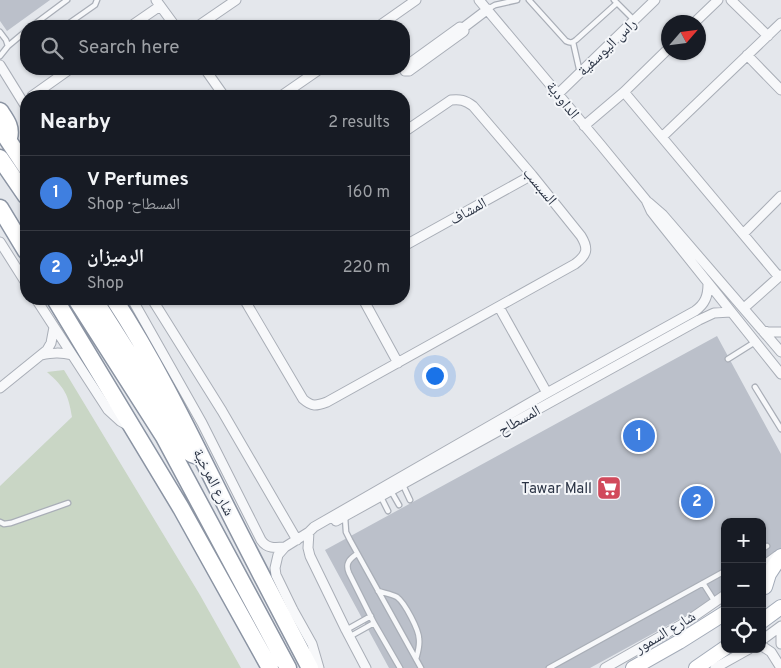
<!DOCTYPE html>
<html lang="en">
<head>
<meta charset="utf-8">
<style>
	:root { --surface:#171b24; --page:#242831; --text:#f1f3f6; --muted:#9ea1a6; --line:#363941; --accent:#d1495b }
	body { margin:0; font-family:Overpass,"Noto Naskh Arabic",sans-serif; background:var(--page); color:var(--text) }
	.controls { position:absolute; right:15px; bottom:15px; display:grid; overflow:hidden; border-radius:10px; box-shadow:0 1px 4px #0004 }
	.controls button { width:45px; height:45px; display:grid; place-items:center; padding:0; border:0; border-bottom:1px solid var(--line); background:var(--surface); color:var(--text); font:25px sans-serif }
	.compass { position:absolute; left:661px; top:15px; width:45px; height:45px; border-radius:50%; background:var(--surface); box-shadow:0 1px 4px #0004; rotate:62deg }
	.you { position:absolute; left:434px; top:375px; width:18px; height:18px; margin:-12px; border:4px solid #fff; border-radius:50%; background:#1a73e8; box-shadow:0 0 0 8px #1a73e833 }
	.badge { display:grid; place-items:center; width:32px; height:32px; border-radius:50%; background:var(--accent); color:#fff; font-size:16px; font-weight:700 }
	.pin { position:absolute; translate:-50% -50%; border:2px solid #fff; box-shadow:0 1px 5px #0006 }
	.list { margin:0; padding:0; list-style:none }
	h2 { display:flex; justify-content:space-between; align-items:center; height:65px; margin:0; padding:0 20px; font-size:21px }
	h2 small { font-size:16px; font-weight:400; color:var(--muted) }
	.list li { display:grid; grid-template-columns:32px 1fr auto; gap:15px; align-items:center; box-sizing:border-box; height:75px; padding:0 20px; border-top:1px solid var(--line) }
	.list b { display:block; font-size:19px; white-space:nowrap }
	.list p { margin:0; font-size:16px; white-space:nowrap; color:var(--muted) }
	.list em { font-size:16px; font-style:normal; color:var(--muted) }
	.icon { flex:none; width:28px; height:28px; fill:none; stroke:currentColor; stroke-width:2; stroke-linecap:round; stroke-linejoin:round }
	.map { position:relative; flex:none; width:781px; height:668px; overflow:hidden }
	.search { position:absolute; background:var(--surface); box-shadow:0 1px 4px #0004; left:20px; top:20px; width:390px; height:55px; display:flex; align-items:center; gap:12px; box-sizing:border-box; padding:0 18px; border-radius:20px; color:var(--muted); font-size:19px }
	.panel { position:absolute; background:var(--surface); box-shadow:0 1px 4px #0004; left:20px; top:90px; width:390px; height:215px; border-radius:20px }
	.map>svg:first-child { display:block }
</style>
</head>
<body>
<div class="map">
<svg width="781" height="668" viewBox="0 0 781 668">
	<rect width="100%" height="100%" fill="#e4e7ec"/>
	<path fill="#c9d6c5" d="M 64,370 L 200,595 L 241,668 L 0,668 L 0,486 L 72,417 C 68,394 65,388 47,372 Z"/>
	<path fill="#bbc0ca" d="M 0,0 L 50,0 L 7,31 L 0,21 Z
		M 717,336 L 781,454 L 781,550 L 762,566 L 762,522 L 725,522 L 725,594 L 590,668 L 389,668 L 325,550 Z"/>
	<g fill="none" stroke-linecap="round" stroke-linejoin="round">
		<defs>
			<path id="lane" d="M 529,0 L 566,41 C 570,43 572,43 576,40 L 617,3
				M 614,0 L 634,20
				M 488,9 L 495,5 L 517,0
				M 32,26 L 67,0
				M 65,26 L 95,5 L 97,0
				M 0,32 L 6,40 L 8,46 L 0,56
				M 573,42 L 580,73
				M 8,46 L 26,31
				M 728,359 L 755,342
				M 755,387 L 781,429
				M 403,485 L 410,500
				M 391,491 L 399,505
				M 381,497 L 388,511
				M 345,517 L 346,532 L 350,540 L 421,668
				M 0,522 L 4,524 L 11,523 L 68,503
				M 762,549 L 767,546
				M 357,554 C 349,559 345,564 349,573 L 374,623 L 400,668
				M 703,583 L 715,602
				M 378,591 C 384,593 391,594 397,597 C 405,603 419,630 419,639 C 420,646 418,652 416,659
				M 346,630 L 371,616
				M 349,637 L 374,623
				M 549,668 L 725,571"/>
			<path id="street" d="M 156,0 L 175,26
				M 479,0 L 600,144 L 646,200 L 651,211 L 658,220 L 781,374
				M 731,0 L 768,36
				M 695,22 L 718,0
				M 131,26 L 160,6
				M 198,26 L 236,0
				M 379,26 L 416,0
				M 460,27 L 463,28 L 464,31 L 463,32 L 409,71 L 405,71 L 404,68 L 406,66 Z
				M 463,28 L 488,9
				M 747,55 L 781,90
				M 0,65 L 26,107
				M 205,69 L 224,96
				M 624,92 L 779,277
				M 558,94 L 655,0
				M 32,96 L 70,69
				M 281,96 L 320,69
				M 584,126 L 624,92 L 668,49
				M 662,137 L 781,23
				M 648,202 L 663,215 L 781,352
				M 743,234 L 781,196
				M 0,242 L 26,283
				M 404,246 L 532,175
				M 36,299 L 108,410 L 120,421 L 127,425
				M 132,299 L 202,423 L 261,540 C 267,549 275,548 285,547
				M 152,299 L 222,411 L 297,540
				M 244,299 L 303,399 C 312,407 316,406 327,402 L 575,264 C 587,255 589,249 581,236 L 532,175 L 473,106 C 465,100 460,99 451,100 L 404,132
				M 363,299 L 398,363
				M 499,307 L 547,393
				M 744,308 L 781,275
				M 762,330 L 768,332 L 781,332
				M 41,355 C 52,353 60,352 72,355
				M 0,388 L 47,350 L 51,343 L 54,327
				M 336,521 L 699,320 L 714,313 L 731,312
				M 309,532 L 308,548 L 310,556 L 346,630 L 366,668
				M 762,567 L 777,556
				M 781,634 L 781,644
				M 762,640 L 781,626
				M 762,646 L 771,652 L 781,668
				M 319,668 L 312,644 L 293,610 L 276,575 L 275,568 L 278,555 L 285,547 L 309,532 L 314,527 L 547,393 L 695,311 C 705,304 708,296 708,284
				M 605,668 L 686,622 L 725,595
				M 715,668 L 749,649"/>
			<path id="primary" d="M 765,587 L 769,574 L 781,556
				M 762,621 L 781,607
				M 633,668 L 679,642 L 725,613
				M 696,668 L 725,648"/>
			<path id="highway" d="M 0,111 C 6,120 12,127 9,138
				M 0,128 L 26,167
				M 0,158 L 26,196
				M 0,208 L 26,251
				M 55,299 L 181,508 L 270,668
				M 76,299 L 164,437 L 288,668
				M 94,299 L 131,357 L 184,448 C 190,454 194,456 201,456
				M 114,299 C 156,363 190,434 224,502 C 252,558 281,613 310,668"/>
		</defs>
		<use href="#lane" stroke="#a9aeb7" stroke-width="7"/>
		<use href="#street" stroke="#a9aeb7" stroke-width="11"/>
		<use href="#primary" stroke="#a3abb8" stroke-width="16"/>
		<use href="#highway" stroke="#8b94a3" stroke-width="19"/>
		<use href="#lane" stroke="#f7f8fa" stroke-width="4.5"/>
		<use href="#street" stroke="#f7f8fa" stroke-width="9"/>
		<use href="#primary" stroke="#fff" stroke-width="14"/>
		<use href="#highway" stroke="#fff" stroke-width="16"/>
	</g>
	<defs>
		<symbol id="supermarket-square" viewBox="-11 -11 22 22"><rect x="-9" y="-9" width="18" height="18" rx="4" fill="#d1495b" stroke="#f4f6f9"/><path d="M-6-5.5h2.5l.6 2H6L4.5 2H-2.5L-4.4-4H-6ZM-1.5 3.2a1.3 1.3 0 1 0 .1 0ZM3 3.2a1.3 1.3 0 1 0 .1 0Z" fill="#fff"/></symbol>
	</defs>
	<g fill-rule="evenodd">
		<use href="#supermarket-square" x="595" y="474" width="28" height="28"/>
	</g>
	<g text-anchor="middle" stroke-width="4" stroke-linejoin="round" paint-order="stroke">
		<g font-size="15" fill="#2b3445" stroke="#f4f6f9">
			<text transform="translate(607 47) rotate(-44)" y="5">راس اليوسفية</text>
			<text transform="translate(563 100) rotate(51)" y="5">الداودية</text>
			<text transform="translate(540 186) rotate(50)" y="5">السبسب</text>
			<text transform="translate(468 211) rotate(-29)" y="5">المشاف</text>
			<text transform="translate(519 420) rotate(-29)" y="5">المسطاح</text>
			<text transform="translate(214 482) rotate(63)" y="5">شارع المرخية</text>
			<text transform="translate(665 632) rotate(-31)" y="5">شارع السمور</text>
		</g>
		<g font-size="15" fill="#2b3445" stroke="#f4f6f9" text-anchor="end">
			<text x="592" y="493">Tawar Mall</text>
		</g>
	</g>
</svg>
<div class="controls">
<button>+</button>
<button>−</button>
<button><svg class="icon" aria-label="locate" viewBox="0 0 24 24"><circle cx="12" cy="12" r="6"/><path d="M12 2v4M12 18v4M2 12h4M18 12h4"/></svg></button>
</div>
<svg class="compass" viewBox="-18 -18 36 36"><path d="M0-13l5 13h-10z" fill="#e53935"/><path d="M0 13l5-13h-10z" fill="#9ea1a6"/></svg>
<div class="you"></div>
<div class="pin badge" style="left:639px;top:436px;background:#3f7fe0">1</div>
<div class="pin badge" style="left:697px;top:502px;background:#3f7fe0">2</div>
<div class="search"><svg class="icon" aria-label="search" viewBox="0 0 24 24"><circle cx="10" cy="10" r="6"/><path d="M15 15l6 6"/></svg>Search here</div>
<section class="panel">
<h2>Nearby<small>2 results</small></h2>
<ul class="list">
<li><span class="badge" style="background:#3f7fe0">1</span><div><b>V Perfumes</b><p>Shop · المسطاح</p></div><em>160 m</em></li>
<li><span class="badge" style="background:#3f7fe0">2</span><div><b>الرميزان</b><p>Shop</p></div><em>220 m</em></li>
</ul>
</section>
</div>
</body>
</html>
